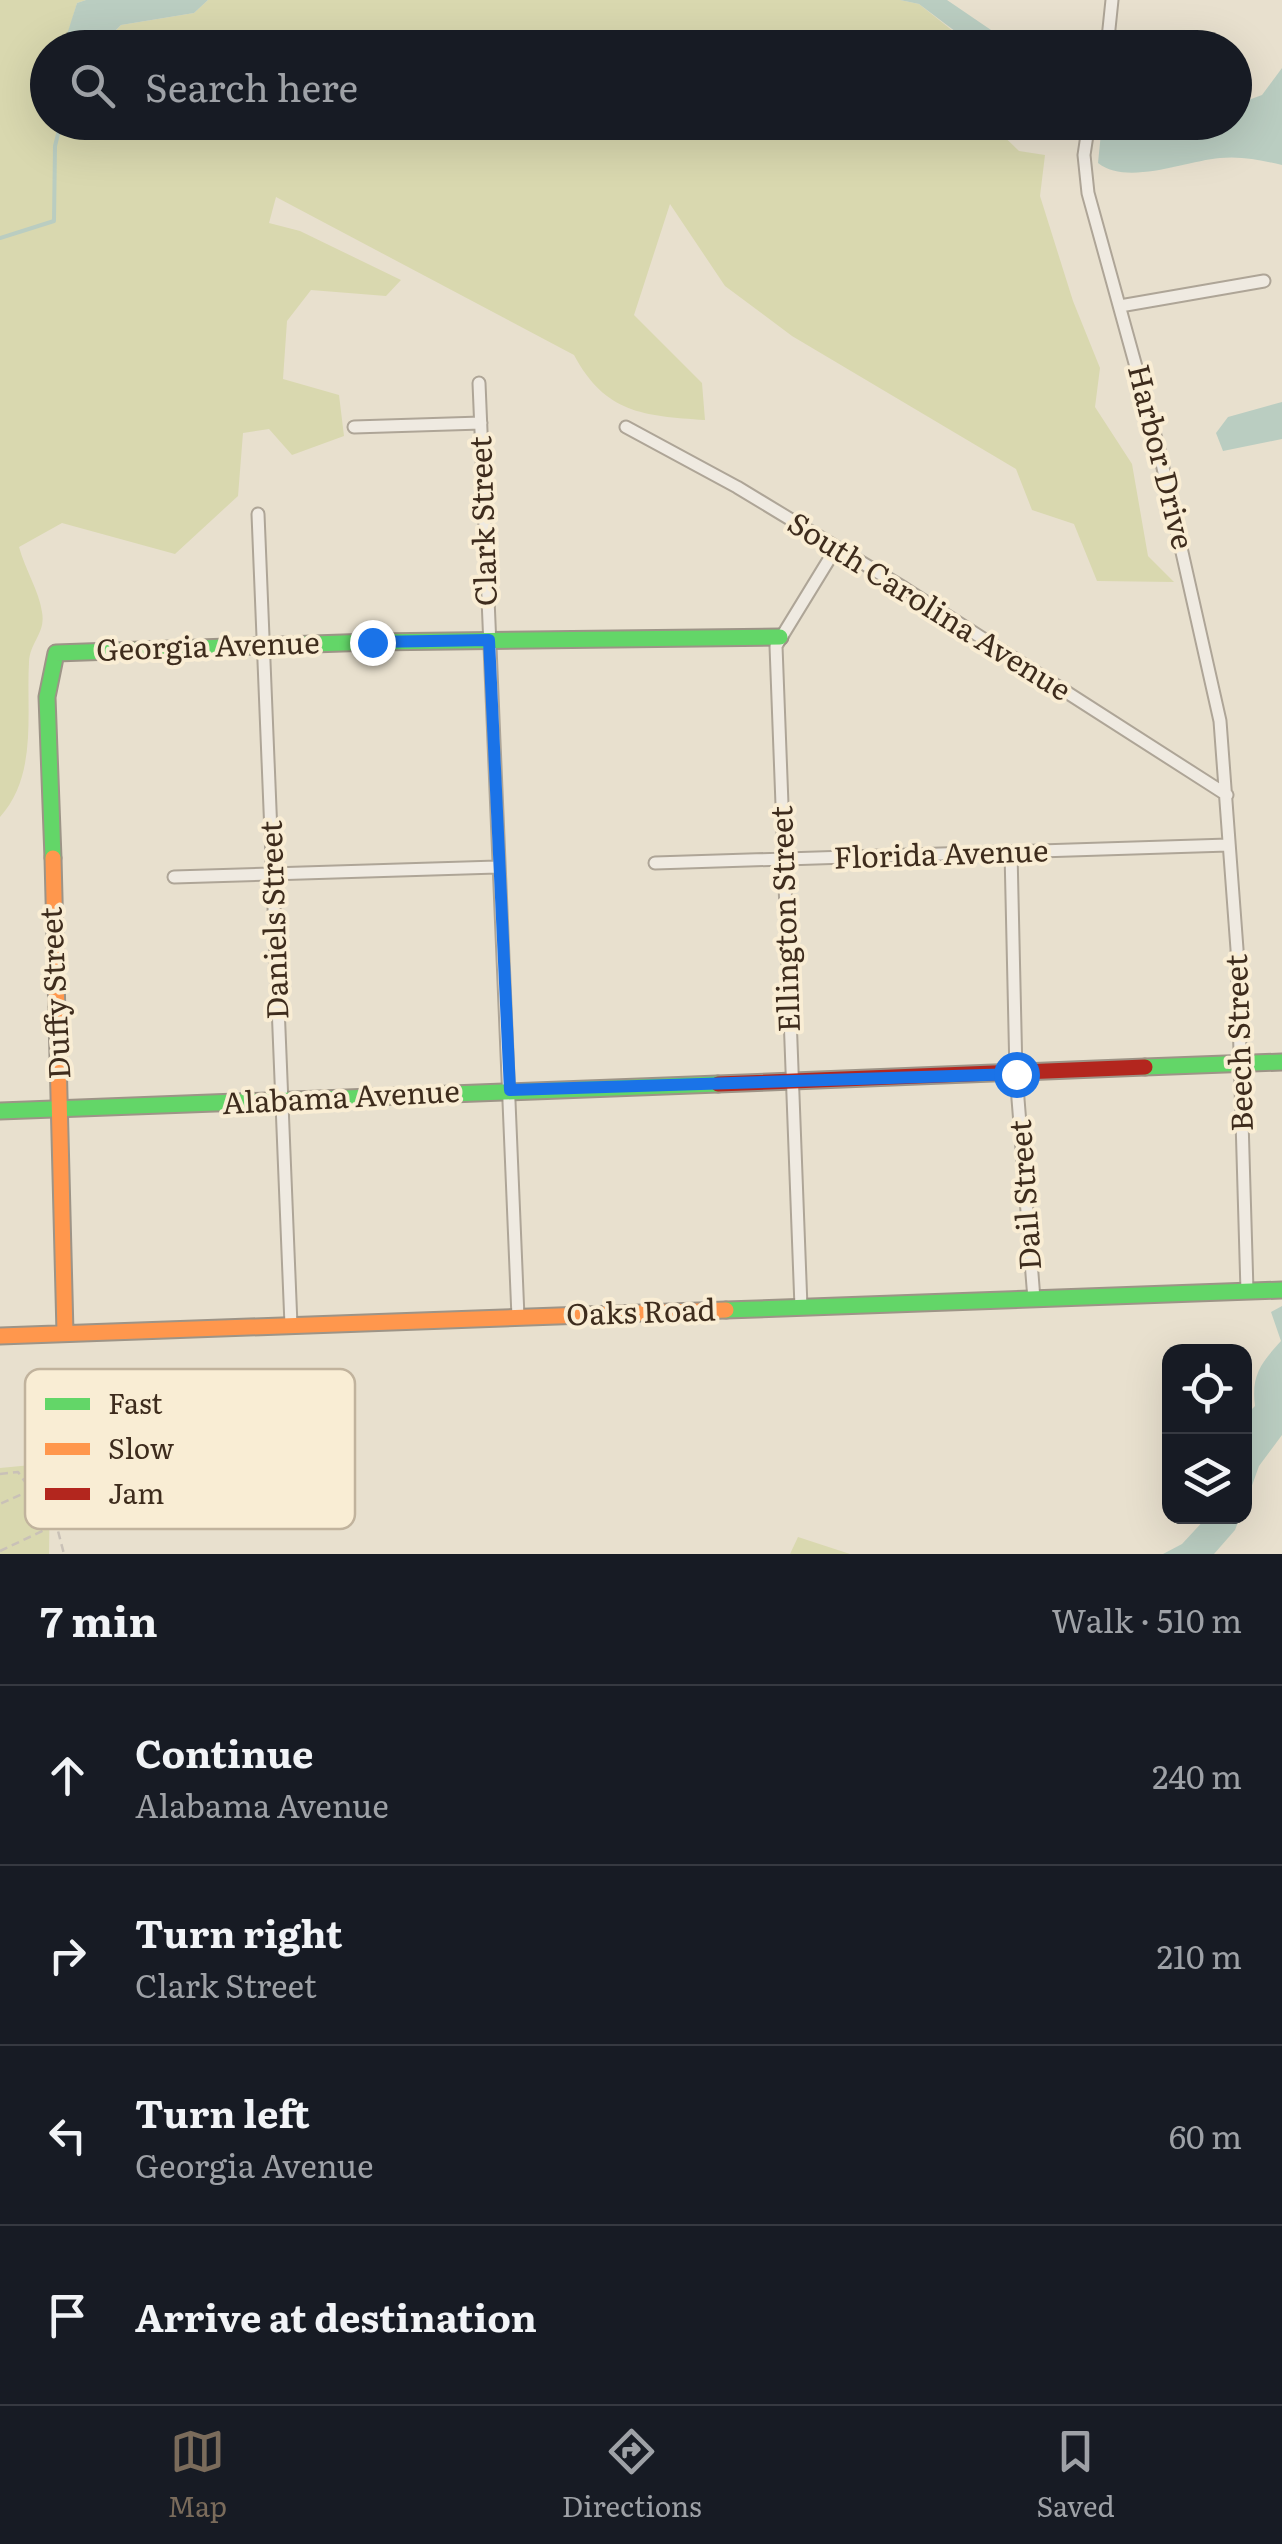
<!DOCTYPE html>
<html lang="en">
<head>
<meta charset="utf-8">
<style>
	:root { --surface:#171b24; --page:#242831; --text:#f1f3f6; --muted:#9ea1a6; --line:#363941; --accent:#7a6b5b }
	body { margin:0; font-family:Literata,serif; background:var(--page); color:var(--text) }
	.controls { position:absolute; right:30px; bottom:30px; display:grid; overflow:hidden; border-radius:20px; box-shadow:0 10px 40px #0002 }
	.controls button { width:90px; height:90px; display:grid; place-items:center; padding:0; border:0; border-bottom:2px solid var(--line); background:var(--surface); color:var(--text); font:50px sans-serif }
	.stop { position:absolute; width:30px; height:30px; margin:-22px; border:8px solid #1a73e8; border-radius:50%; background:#fff }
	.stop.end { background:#1a73e8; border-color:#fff; box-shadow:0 2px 10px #0008 }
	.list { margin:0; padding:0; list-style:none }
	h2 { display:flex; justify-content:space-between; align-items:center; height:130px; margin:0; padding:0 40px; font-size:42px }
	h2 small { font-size:32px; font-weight:400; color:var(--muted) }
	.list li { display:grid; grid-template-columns:65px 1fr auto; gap:30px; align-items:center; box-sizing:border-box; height:180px; padding:0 40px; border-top:2px solid var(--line) }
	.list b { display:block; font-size:38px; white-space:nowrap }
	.list p { margin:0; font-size:32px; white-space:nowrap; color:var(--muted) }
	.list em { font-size:32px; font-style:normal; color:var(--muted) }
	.icon { flex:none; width:55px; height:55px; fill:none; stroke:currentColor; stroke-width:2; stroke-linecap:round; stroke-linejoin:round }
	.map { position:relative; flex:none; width:1282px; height:1554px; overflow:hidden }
	.search { position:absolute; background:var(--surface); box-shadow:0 10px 40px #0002; left:30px; right:30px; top:30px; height:110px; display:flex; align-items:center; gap:25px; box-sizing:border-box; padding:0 35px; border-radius:55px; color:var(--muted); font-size:38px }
	.sheet { height:850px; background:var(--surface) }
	nav { display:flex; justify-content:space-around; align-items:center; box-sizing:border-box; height:140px; border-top:2px solid var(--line); background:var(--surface); font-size:28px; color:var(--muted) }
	nav a { display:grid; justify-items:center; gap:5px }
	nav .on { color:var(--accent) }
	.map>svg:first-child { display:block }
</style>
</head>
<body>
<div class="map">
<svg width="1282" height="1554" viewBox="0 0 1282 1554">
	<rect width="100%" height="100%" fill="#e8e0ce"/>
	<path fill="#d9d8af" d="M 0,0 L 86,0 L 77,3 L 64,47 L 48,48 L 48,122 L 989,122 L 1019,151 L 1045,155 L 1040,196 L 1073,301 L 1100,368 L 1095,407 L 1132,464 L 1148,556 L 1174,582 L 1097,581 L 1074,524 L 1032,510 L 1016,469 L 792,336 L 725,286 L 670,204 L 634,315 L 702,383 L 705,420 C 643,416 605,413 574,355 L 276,197 L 269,223 L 300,231 L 401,280 L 386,296 L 311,290 L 287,321 L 283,379 L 339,395 L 344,436 L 292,455 L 269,429 L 243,433 L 238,496 L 175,554 L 62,523 L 19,547 C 25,569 39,591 42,612 C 46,633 30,642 29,662 C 26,713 38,775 0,817 Z
		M 208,0 L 900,0 L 919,4 L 973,47 L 99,48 L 121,25 L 194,13 Z
		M 42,1464 L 50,1488 L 49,1554 L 0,1554 L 0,1468 Z
		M 798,1537 L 850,1554 L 790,1554 Z"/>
	<path fill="#bacdc1" d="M 86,0 L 208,0 L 194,13 L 121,25 L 99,47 L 63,47 L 77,3 Z
		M 900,0 L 947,0 L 1016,47 L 976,47 L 919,4 Z
		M 1282,68 L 1282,165 C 1261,160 1242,156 1220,158 C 1186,161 1127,186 1098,163 L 1102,123 L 1234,122 L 1235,105 L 1262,95 Z
		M 1282,402 L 1282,439 L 1223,451 L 1216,433 L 1228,417 Z
		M 1282,1306 L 1282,1435 L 1259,1466 L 1245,1505 L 1245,1416 L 1255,1406 C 1251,1375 1261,1363 1281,1341 L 1271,1312 Z
		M 1207,1517 L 1240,1517 L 1235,1530 L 1214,1554 L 1163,1554 L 1182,1544 Z"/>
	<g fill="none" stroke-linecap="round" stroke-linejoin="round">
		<path stroke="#bacdc1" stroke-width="4" d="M 0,238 L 54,221 L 55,146 L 61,122"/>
		<defs>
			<path id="street" d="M 1107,48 L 1112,0
				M 1089,122 L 1084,155 L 1088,193 L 1159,450 L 1220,721 L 1237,949 L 1247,1291
				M 1120,306 L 1264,281
				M 479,383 L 518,1317
				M 354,427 L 481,423
				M 626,427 L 737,487 L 904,588 L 1227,795
				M 258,514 L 291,1325
				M 1011,852 L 1016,1074 L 1034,1299
				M 655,863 L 1228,845
				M 174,877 L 497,867
				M 801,1307 L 776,646 L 836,548"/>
			<path id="fast" d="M 53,858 L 47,697 L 56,653 L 372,642 L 780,637
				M 1145,1067 L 1282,1062
				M 0,1111 L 718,1084
				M 726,1310 L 1282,1290"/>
			<path id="slow" d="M 53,858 L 65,1333
				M 0,1336 L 726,1310"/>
			<path id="jam" d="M 718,1084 L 1145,1067"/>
		</defs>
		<use href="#street" stroke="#aea597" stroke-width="15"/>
		<use href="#fast" stroke="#9d9487" stroke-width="19"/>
		<use href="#slow" stroke="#9d9487" stroke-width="19"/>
		<use href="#jam" stroke="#9d9487" stroke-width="19"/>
		<path stroke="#c9c1b7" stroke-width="2.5" stroke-dasharray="8 5" stroke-linecap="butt" d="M 0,1474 L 18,1472 L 31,1490 L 0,1504
			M 31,1490 L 52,1508 L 64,1554
			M 0,1551 L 53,1526"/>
		<use href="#street" stroke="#efeae1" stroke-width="11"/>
		<use href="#fast" stroke="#63d668" stroke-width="15"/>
		<use href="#slow" stroke="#ff974d" stroke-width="15"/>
		<use href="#jam" stroke="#b3261e" stroke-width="15"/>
	</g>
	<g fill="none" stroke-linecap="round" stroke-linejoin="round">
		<path stroke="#1a73e8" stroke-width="12" d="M 372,642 L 489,640 L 510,1090 L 1016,1074"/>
	</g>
	<g text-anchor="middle" stroke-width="8" stroke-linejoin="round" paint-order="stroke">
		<g font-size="30" fill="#3e2c1d" stroke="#f9edd4">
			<text transform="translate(1160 457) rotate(76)" y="10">Harbor Drive</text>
			<text transform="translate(484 521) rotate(-92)" y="10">Clark Street</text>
			<text transform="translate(929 607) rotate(32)" y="10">South Carolina Avenue</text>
			<text transform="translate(208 647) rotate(-2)" y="10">Georgia Avenue</text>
			<text transform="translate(941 855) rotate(-2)" y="10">Florida Avenue</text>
			<text transform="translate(786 919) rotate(-92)" y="10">Ellington Street</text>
			<text transform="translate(275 920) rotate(-92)" y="10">Daniels Street</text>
			<text transform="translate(56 993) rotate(-93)" y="10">Duffy Street</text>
			<text transform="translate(1240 1043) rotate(-92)" y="10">Beech Street</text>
			<text transform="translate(341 1098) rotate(-3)" y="10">Alabama Avenue</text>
			<text transform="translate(1026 1195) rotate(-94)" y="10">Dail Street</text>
			<text transform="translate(641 1313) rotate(-2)" y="10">Oaks Road</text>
		</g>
	</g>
	<rect x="25" y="1369" width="330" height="160" rx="15" fill="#f9edd4" stroke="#c1b39d" stroke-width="2.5"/>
	<rect x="45" y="1398" width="45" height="12" fill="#63d668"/>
	<rect x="45" y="1443" width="45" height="12" fill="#ff974d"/>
	<rect x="45" y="1488" width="45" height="12" fill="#b3261e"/>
	<g font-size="28" fill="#3e2c1d">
		<text x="108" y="1414">Fast</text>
		<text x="108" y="1459">Slow</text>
		<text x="108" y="1504">Jam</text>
	</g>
</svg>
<div class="controls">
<button><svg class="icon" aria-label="locate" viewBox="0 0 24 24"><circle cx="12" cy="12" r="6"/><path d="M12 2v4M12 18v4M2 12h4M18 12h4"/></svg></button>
<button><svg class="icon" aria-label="layers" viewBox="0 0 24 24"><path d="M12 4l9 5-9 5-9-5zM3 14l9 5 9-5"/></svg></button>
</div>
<div class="stop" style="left:1016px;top:1074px"></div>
<div class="stop end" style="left:372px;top:642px"></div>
<div class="search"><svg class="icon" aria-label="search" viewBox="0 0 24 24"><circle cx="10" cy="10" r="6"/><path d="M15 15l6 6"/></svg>Search here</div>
</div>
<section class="sheet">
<h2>7 min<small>Walk · 510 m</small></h2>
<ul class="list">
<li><svg class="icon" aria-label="ahead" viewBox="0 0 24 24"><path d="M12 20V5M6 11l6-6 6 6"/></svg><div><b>Continue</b><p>Alabama Avenue</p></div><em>240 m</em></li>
<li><svg class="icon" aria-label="right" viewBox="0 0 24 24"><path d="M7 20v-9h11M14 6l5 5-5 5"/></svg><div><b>Turn right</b><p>Clark Street</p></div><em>210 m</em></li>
<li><svg class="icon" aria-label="left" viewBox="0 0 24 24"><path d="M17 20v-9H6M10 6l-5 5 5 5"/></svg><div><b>Turn left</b><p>Georgia Avenue</p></div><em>60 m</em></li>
<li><svg class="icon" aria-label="arrive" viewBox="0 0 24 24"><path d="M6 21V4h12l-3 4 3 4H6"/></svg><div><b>Arrive at destination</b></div></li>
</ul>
</section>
<nav>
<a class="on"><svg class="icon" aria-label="map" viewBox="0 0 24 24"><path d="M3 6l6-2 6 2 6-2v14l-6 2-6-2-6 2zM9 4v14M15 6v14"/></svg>Map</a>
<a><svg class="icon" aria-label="directions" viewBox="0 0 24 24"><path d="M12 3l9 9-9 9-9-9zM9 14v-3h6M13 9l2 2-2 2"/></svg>Directions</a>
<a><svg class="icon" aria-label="saved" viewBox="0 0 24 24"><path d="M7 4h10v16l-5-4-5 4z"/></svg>Saved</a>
</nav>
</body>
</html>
